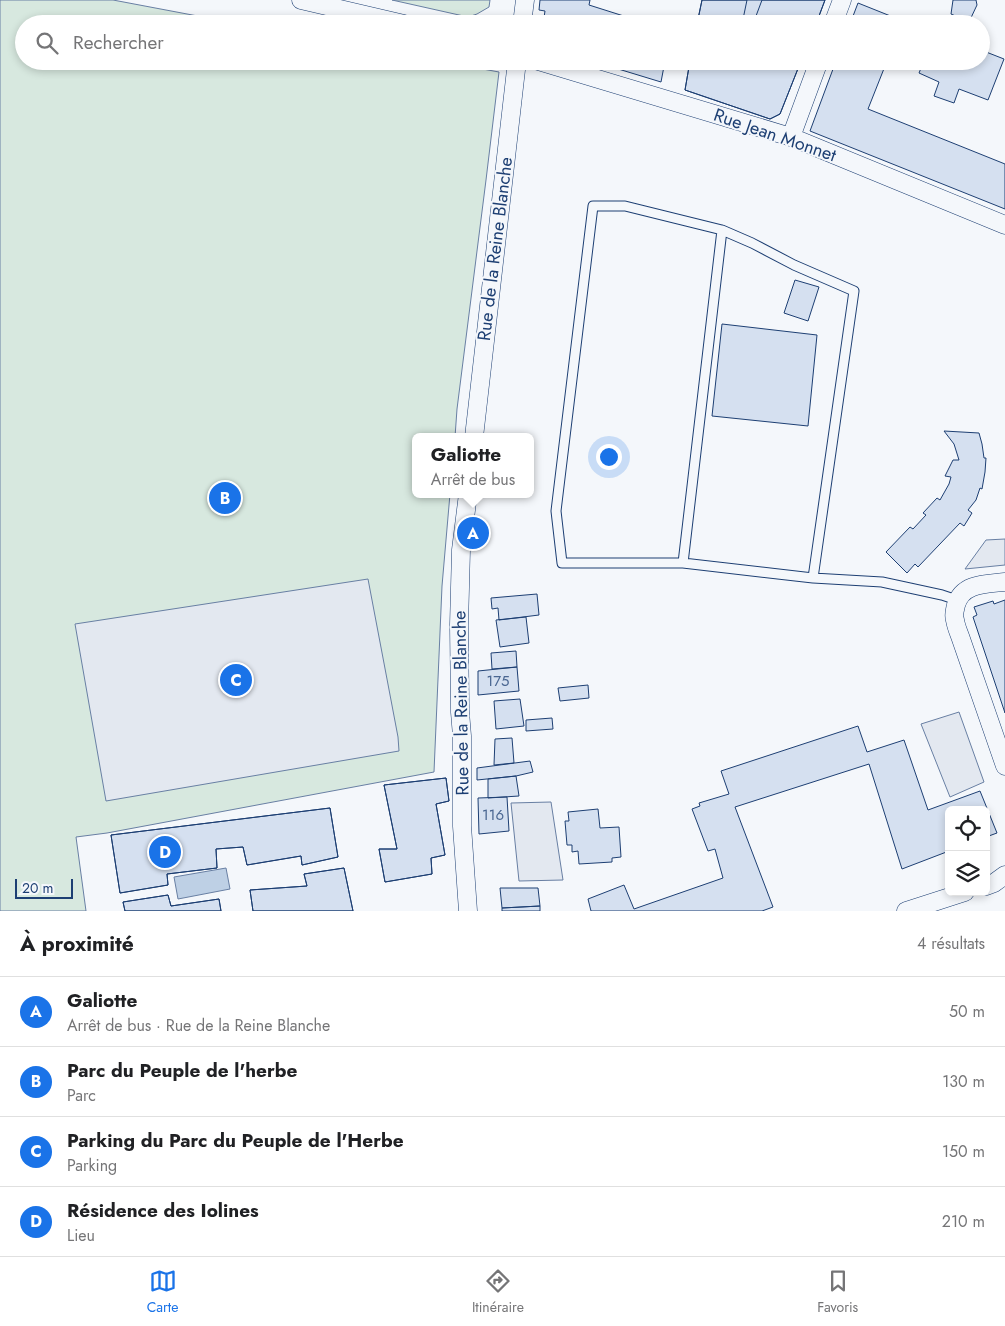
<!DOCTYPE html>
<html lang="fr">
<head>
<meta charset="utf-8">
<style>
	:root { --surface:#fff; --page:#f2f2f2; --text:#202124; --muted:#757577; --line:#e0e0e0; --accent:#1a73e8 }
	body { margin:0; font-family:Jost,sans-serif; background:var(--page); color:var(--text) }
	.controls { position:absolute; right:15px; bottom:15px; display:grid; overflow:hidden; border-radius:8px; box-shadow:0 2px 8px #0003 }
	.controls button { width:45px; height:45px; display:grid; place-items:center; padding:0; border:0; border-bottom:1px solid var(--line); background:var(--surface); color:var(--text); font:25px sans-serif }
	.scale { position:absolute; left:15px; bottom:12px; width:58px; box-sizing:border-box; padding-left:5px; border:2px solid #1d3f73; border-top:0; font-size:14px; line-height:18px; white-space:nowrap; color:#1d3f73; -webkit-text-stroke:4px #f4f7fb; paint-order:stroke }
	.you { position:absolute; left:608px; top:456px; width:18px; height:18px; margin:-12px; border:4px solid #fff; border-radius:50%; background:#1a73e8; box-shadow:0 0 0 8px #1a73e833 }
	.badge { display:grid; place-items:center; width:32px; height:32px; border-radius:50%; background:var(--accent); color:#fff; font-size:16px; font-weight:700 }
	.pin { position:absolute; translate:-50% -50%; border:2px solid #fff; box-shadow:0 1px 5px #0006 }
	.popup { position:absolute; left:412px; top:433px; width:122px; height:65px; box-sizing:border-box; display:grid; place-content:center; border-radius:8px; background:var(--surface); filter:drop-shadow(0 1px 4px #0005); font-size:16px; white-space:nowrap; color:var(--muted) }
	.popup b { font-size:19px; color:var(--text) }
	.popup::after { content:''; position:absolute; left:50%; top:100%; margin-left:-10px; border:10px solid transparent; border-top-color:var(--surface) }
	.list { margin:0; padding:0; list-style:none }
	h2 { display:flex; justify-content:space-between; align-items:center; height:65px; margin:0; padding:0 20px; font-size:21px }
	h2 small { font-size:16px; font-weight:400; color:var(--muted) }
	.list li { display:grid; grid-template-columns:32px 1fr auto; gap:15px; align-items:center; box-sizing:border-box; height:70px; padding:0 20px; border-top:1px solid var(--line) }
	.list b { display:block; font-size:19px; white-space:nowrap }
	.list p { margin:0; font-size:16px; white-space:nowrap; color:var(--muted) }
	.list em { font-size:16px; font-style:normal; color:var(--muted) }
	.icon { flex:none; width:28px; height:28px; fill:none; stroke:currentColor; stroke-width:2; stroke-linecap:round; stroke-linejoin:round }
	.map { position:relative; flex:none; width:1005px; height:911px; overflow:hidden }
	.search { position:absolute; background:var(--surface); box-shadow:0 2px 8px #0003; left:15px; right:15px; top:15px; height:55px; display:flex; align-items:center; gap:12px; box-sizing:border-box; padding:0 18px; border-radius:28px; color:var(--muted); font-size:19px }
	.sheet { height:345px; background:var(--surface) }
	nav { display:flex; justify-content:space-around; align-items:center; box-sizing:border-box; height:70px; border-top:1px solid var(--line); background:var(--surface); font-size:14px; color:var(--muted) }
	nav a { display:grid; justify-items:center; gap:2px }
	nav .on { color:var(--accent) }
	.map>svg:first-child { display:block }
</style>
</head>
<body>
<div class="map">
<svg width="1005" height="911" viewBox="0 0 1005 911">
	<rect width="100%" height="100%" fill="#f4f7fb"/>
	<path fill="#d7e8df" stroke="#687fa3" d="M 0,0 L 113,0 L 240,24 L 24,24 L 24,61 L 439,61 L 499,72 L 486,180 L 457,409 L 455,437 L 416,437 L 416,494 L 450,494 L 442,586 L 434,772 L 107,833 L 76,837 L 86,911 L 0,911 Z
		M 392,0 L 490,0 L 489,7 L 477,14 L 468,17 Z"/>
	<path fill="#e3e8f0" stroke="#687fa3" d="M 1005,539 L 1005,565 L 965,569 L 986,540 Z
		M 368,579 L 398,737 L 399,751 L 106,801 L 75,624 Z
		M 959,712 L 984,782 L 950,797 L 921,724 Z
		M 551,802 L 563,880 L 519,881 L 511,803 Z"/>
	<path fill="#bed0e5" stroke="#687fa3" d="M 226,868 L 230,889 L 178,899 L 174,877 Z"/>
	<path fill="#d5e0f0" stroke="#1d3f73" d="M 540,0 L 590,0 L 589,5 L 649,24 L 543,24 L 545,11 L 539,10 Z
		M 702,0 L 747,0 L 742,24 L 697,24 Z
		M 702,0 L 825,0 L 816,24 L 697,24 Z
		M 762,0 L 825,0 L 816,24 L 753,24 Z
		M 953,0 L 976,0 L 977,5 L 969,22 L 951,14 Z
		M 858,3 L 903,21 L 902,24 L 850,24 Z
		M 981,50 L 1004,59 L 988,100 L 959,89 L 954,103 L 934,96 L 939,82 L 919,73 L 924,61 L 981,61 Z
		M 592,61 L 665,61 L 661,82 Z
		M 690,61 L 801,61 L 780,114 L 770,119 L 685,90 Z
		M 690,61 L 801,61 L 780,114 L 770,119 L 685,90 Z
		M 836,61 L 887,61 L 868,109 L 1005,164 L 1005,209 L 810,131 Z
		M 795,280 L 819,287 L 808,321 L 784,313 Z
		M 722,324 L 817,335 L 808,426 L 712,416 Z
		M 944,431 L 979,433 L 982,444 L 984,458 L 986,458 L 985,472 L 982,489 L 980,488 L 976,500 L 968,510 L 972,513 L 964,526 L 960,523 L 918,567 L 915,564 L 907,573 L 886,552 L 910,527 L 913,529 L 926,515 L 923,513 L 937,498 L 940,500 L 949,484 L 951,477 L 945,476 L 953,460 L 959,460 L 954,444 Z
		M 537,594 L 539,615 L 499,620 L 498,608 L 492,609 L 491,598 Z
		M 1005,600 L 1005,713 L 973,617 L 977,615 L 974,607 L 993,601 L 994,604 Z
		M 526,617 L 529,643 L 500,647 L 496,620 Z
		M 516,651 L 517,667 L 492,669 L 491,653 Z
		M 517,667 L 519,691 L 478,695 L 478,671 Z
		M 588,685 L 589,698 L 560,701 L 558,688 Z
		M 520,699 L 524,726 L 496,729 L 494,701 Z
		M 552,718 L 553,729 L 526,731 L 526,720 Z
		M 858,726 L 867,752 L 904,740 L 928,810 L 980,791 L 997,833 L 986,837 L 986,810 L 949,810 L 949,851 L 902,869 L 869,764 L 735,807 L 773,907 L 762,911 L 591,911 L 588,899 L 624,885 L 634,909 L 723,878 L 715,849 L 708,851 L 692,809 L 700,806 L 699,803 L 729,794 L 721,771 Z
		M 512,738 L 514,763 L 494,765 L 495,739 Z
		M 530,761 L 533,772 L 516,776 L 477,780 L 477,768 Z
		M 516,776 L 519,796 L 488,798 L 488,779 Z
		M 446,778 L 449,801 L 436,804 L 445,855 L 431,858 L 432,874 L 385,882 L 379,849 L 397,849 L 384,785 Z
		M 446,778 L 449,801 L 436,804 L 445,855 L 431,858 L 432,874 L 385,882 L 379,849 L 397,849 L 384,785 Z
		M 507,797 L 509,831 L 479,834 L 478,798 Z
		M 330,808 L 338,857 L 302,865 L 301,856 L 247,865 L 243,847 L 216,849 L 217,868 L 167,874 L 168,885 L 120,893 L 111,835 Z
		M 330,808 L 338,857 L 302,865 L 301,856 L 247,865 L 243,847 L 216,849 L 217,868 L 167,874 L 168,885 L 120,893 L 111,835 Z
		M 598,809 L 600,828 L 619,827 L 621,857 L 612,858 L 612,862 L 579,864 L 578,851 L 572,852 L 572,845 L 567,845 L 565,821 L 569,821 L 568,812 Z
		M 344,868 L 353,911 L 253,911 L 250,890 L 307,886 L 304,874 Z
		M 344,868 L 353,911 L 253,911 L 250,890 L 307,886 L 304,874 Z
		M 500,888 L 538,888 L 540,906 L 502,908 Z
		M 168,895 L 171,906 L 219,899 L 221,911 L 125,911 L 123,902 Z
		M 168,895 L 171,906 L 219,899 L 221,911 L 125,911 L 123,902 Z
		M 540,906 L 540,911 L 502,911 L 502,908 Z"/>
	<g fill="none" stroke-linecap="round" stroke-linejoin="round">
		<defs>
			<path id="service" d="M 683,563 L 722,230
				M 813,578 L 854,291 L 794,265 L 752,243 L 722,230 L 625,206 L 593,206 L 556,511 L 562,563 L 683,563 L 813,578 L 882,582 L 942,595 L 957,600"/>
			<path id="minor" d="M 301,0 L 404,24
				M 522,24 L 525,0
				M 833,24 L 842,0
				M 538,61 L 791,137 L 1005,225
				M 791,137 L 819,61
				M 474,437 L 517,61
				M 468,494 L 461,550 L 459,625 L 460,712 L 462,736 L 462,826 L 468,911
				M 1005,582 C 986,584 962,583 956,605 C 955,610 953,615 955,620 C 956,627 959,633 961,639 L 1005,766
				M 986,886 L 994,883 L 1005,875
				M 906,911 L 965,892"/>
		</defs>
		<use href="#service" stroke="#1d3f73" stroke-width="11"/>
		<use href="#minor" stroke="#1d3f73" stroke-width="19"/>
		<use href="#service" stroke="#f4f7fb" stroke-width="9"/>
		<use href="#minor" stroke="#f4f7fb" stroke-width="18"/>
	</g>
	<g text-anchor="middle" stroke-width="4" stroke-linejoin="round" paint-order="stroke">
		<g font-size="15" fill="#4b6792">
			<text x="498" y="686">175</text>
			<text x="493" y="820">116</text>
		</g>
		<g font-size="18" fill="#1d3f73" stroke="#f4f7fb">
			<text transform="translate(775 135) rotate(19)" y="6">Rue Jean Monnet</text>
			<text transform="translate(495 249) rotate(-83)" y="6">Rue de la Reine Blanche</text>
			<text transform="translate(461 703) rotate(-91)" y="6">Rue de la Reine Blanche</text>
		</g>
	</g>
</svg>
<div class="controls">
<button><svg class="icon" aria-label="locate" viewBox="0 0 24 24"><circle cx="12" cy="12" r="6"/><path d="M12 2v4M12 18v4M2 12h4M18 12h4"/></svg></button>
<button><svg class="icon" aria-label="layers" viewBox="0 0 24 24"><path d="M12 4l9 5-9 5-9-5zM3 14l9 5 9-5"/></svg></button>
</div>
<div class="scale">20 m</div>
<div class="you"></div>
<div class="pin badge" style="left:473px;top:533px">A</div>
<div class="popup"><b>Galiotte</b>Arrêt de bus</div>
<div class="pin badge" style="left:225px;top:498px">B</div>
<div class="pin badge" style="left:236px;top:680px">C</div>
<div class="pin badge" style="left:165px;top:852px">D</div>
<div class="search"><svg class="icon" aria-label="search" viewBox="0 0 24 24"><circle cx="10" cy="10" r="6"/><path d="M15 15l6 6"/></svg>Rechercher</div>
</div>
<section class="sheet">
<h2>À proximité<small>4 résultats</small></h2>
<ul class="list">
<li><span class="badge">A</span><div><b>Galiotte</b><p>Arrêt de bus · Rue de la Reine Blanche</p></div><em>50 m</em></li>
<li><span class="badge">B</span><div><b>Parc du Peuple de l'herbe</b><p>Parc</p></div><em>130 m</em></li>
<li><span class="badge">C</span><div><b>Parking du Parc du Peuple de l'Herbe</b><p>Parking</p></div><em>150 m</em></li>
<li><span class="badge">D</span><div><b>Résidence des Iolines</b><p>Lieu</p></div><em>210 m</em></li>
</ul>
</section>
<nav>
<a class="on"><svg class="icon" aria-label="map" viewBox="0 0 24 24"><path d="M3 6l6-2 6 2 6-2v14l-6 2-6-2-6 2zM9 4v14M15 6v14"/></svg>Carte</a>
<a><svg class="icon" aria-label="directions" viewBox="0 0 24 24"><path d="M12 3l9 9-9 9-9-9zM9 14v-3h6M13 9l2 2-2 2"/></svg>Itinéraire</a>
<a><svg class="icon" aria-label="saved" viewBox="0 0 24 24"><path d="M7 4h10v16l-5-4-5 4z"/></svg>Favoris</a>
</nav>
</body>
</html>
